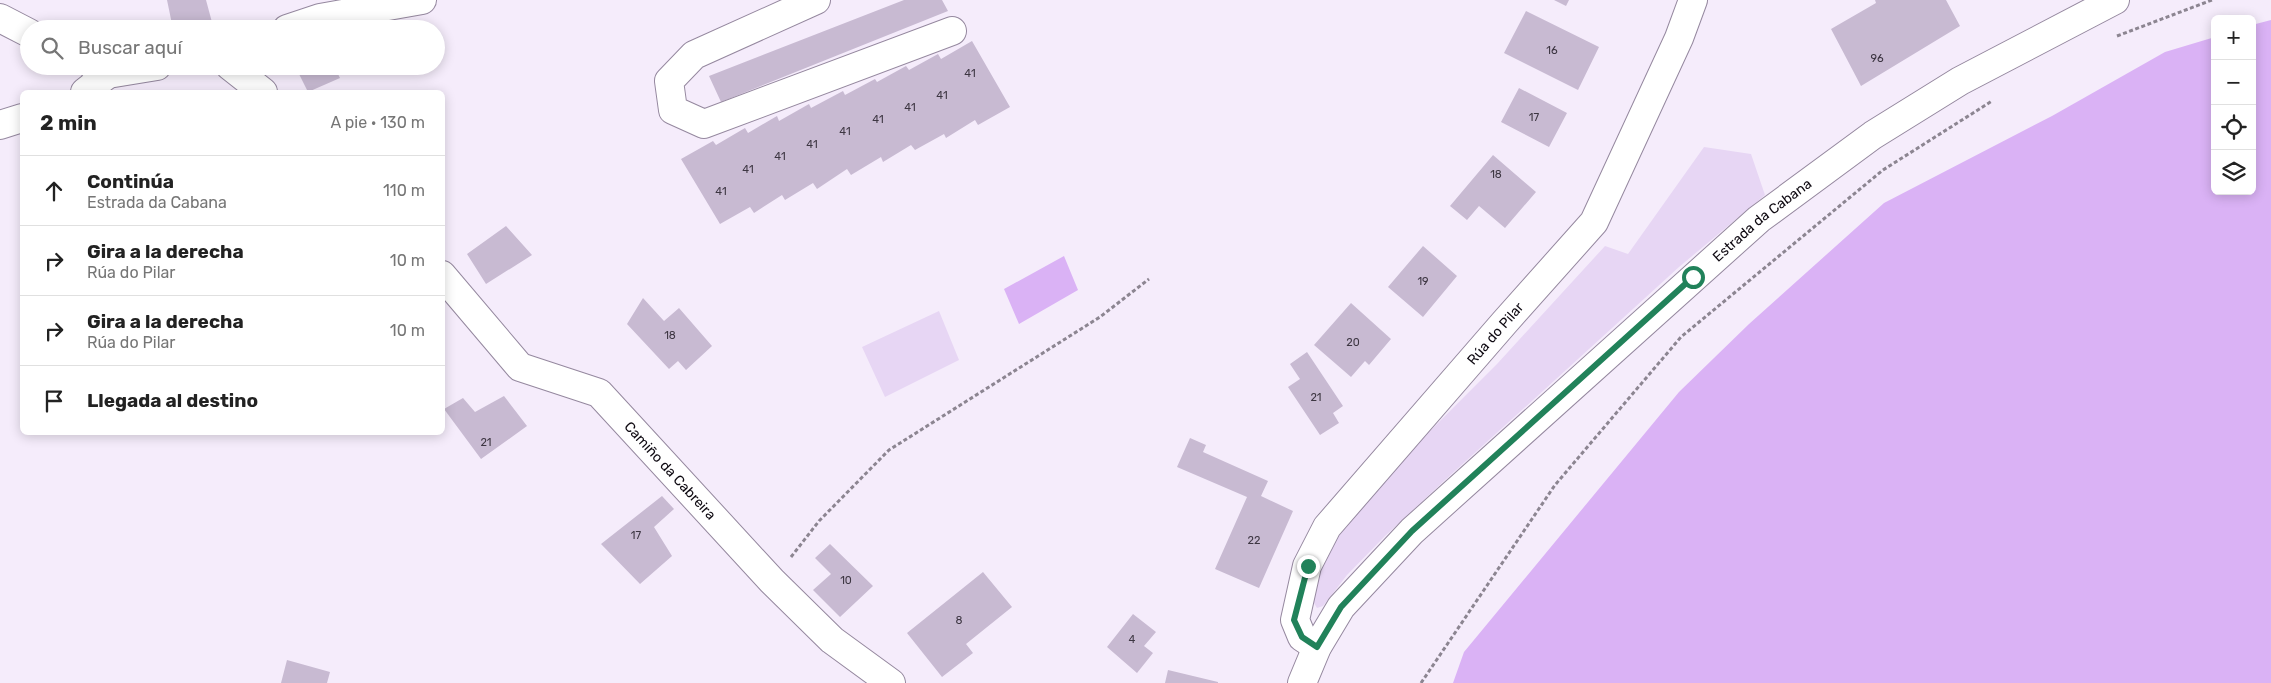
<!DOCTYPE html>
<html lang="es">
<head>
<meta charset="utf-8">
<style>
	:root { --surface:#fff; --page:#f6f6f6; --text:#222; --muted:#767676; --line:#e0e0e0 }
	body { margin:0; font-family:Rubik,sans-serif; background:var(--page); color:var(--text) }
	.controls { position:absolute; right:15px; top:15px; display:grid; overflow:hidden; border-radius:8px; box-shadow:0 2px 12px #0003 }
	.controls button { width:45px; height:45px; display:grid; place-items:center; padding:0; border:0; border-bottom:1px solid var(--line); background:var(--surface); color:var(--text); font:25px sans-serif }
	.stop { position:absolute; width:15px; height:15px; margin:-11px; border:4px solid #21825a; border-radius:50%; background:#fff }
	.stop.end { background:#21825a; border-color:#fff; box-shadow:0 1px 5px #0008 }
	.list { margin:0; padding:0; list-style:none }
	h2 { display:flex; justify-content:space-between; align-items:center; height:65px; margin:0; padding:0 20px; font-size:21px }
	h2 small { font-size:16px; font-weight:400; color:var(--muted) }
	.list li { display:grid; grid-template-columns:32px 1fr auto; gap:15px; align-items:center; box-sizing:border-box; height:70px; padding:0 20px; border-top:1px solid var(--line) }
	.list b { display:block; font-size:19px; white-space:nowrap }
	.list p { margin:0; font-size:16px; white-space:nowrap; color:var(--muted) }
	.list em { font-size:16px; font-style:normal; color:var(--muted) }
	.icon { flex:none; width:28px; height:28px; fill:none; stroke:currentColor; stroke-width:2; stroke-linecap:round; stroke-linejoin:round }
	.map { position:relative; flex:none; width:2271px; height:683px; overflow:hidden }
	.search { position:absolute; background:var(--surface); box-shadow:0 2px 12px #0003; left:20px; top:20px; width:425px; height:55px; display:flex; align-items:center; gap:12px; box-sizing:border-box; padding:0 18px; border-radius:28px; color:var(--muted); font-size:19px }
	.panel { position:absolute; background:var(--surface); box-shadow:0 2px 12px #0003; left:20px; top:90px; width:425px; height:345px; border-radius:8px }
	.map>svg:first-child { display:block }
</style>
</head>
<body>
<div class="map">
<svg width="2271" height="683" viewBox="0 0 2271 683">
	<rect width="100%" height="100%" fill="#f5ecfb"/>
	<path fill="#e7d6f4" d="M 1704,147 L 1751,154 L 1765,195 L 1679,267 L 1444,481 L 1385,536 L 1347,575 L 1323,606 L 1317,608 L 1311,598 L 1322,563 L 1335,536 L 1410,451 L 1497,364 L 1605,246 L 1628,254 Z
		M 939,311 L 959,360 L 885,397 L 862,347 Z"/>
	<path fill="#dab2f5" d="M 2271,20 L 2271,683 L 1453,683 L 1464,652 L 1679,392 L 1749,324 L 1884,203 L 2052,116 L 2165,52 L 2215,37 L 2215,191 L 2252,191 L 2252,25 Z
		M 1064,256 L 1078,290 L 1019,324 L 1004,289 Z"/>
	<path fill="#c8bad2" d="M 167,0 L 206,0 L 213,26 L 202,29 L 173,29 Z
		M 904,0 L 942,0 L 948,11 L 721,102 L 709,76 Z
		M 1554,0 L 1569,0 L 1566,6 Z
		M 1875,0 L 1946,0 L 1960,26 L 1861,86 L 1831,29 L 1876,3 Z
		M 1526,11 L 1599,47 L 1578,90 L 1504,53 Z
		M 972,41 L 1010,107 L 978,125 L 975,120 L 946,138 L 944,134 L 915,150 L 911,145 L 883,162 L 881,157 L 851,175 L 847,169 L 817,189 L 813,183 L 785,200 L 782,195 L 754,213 L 750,207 L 720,224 L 681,159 L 713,141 L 716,145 L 745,128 L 748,133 L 777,116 L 779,121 L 809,104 L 811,108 L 843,91 L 845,95 L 875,79 L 877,82 L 906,66 L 909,70 L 938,54 L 941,59 Z
		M 260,66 L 283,66 L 268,74 Z
		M 295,66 L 334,66 L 340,78 L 308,92 Z
		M 1519,88 L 1567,113 L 1549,147 L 1501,122 Z
		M 1493,155 L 1536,192 L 1505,228 L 1479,206 L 1467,220 L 1450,206 Z
		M 506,226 L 532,255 L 486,284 L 467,254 Z
		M 1423,246 L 1457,276 L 1423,317 L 1388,287 Z
		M 643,298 L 664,321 L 679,308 L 712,346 L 686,370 L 678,361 L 669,369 L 627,324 Z
		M 1351,303 L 1391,339 L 1369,365 L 1365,361 L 1351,377 L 1314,345 Z
		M 1307,352 L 1343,406 L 1333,413 L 1339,423 L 1320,435 L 1288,387 L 1300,379 L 1290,364 Z
		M 504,396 L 527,426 L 481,459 L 444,409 L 463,398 L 475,412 Z
		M 1190,438 L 1206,445 L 1203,452 L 1268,481 L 1261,496 L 1293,511 L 1259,588 L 1215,569 L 1247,497 L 1177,467 Z
		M 662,496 L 674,509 L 654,527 L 672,556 L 640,584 L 601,544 Z
		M 830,544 L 873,586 L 840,617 L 813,590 L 831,574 L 815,558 Z
		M 983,572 L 1012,607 L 966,644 L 973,653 L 942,677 L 907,633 Z
		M 1133,614 L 1156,632 L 1144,646 L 1153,653 L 1137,673 L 1107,647 Z
		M 287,660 L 330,672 L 327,683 L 281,683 Z
		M 1168,670 L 1218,682 L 1218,683 L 1165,683 Z"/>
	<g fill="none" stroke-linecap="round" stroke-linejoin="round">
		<defs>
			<g id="minor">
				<path d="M 816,0 L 694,55 L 669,81 L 673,110 L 704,124 L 952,31"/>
				<path d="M 0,18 L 29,33"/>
				<path d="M 287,29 L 320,18 L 422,0"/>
				<path d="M 93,66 L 108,74 L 157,66"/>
				<path d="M 230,66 L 263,92"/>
				<path d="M 85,92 L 108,74"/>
				<path d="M 0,125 L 22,118"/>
				<path id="s1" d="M 442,275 L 520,367 L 599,393 L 772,581 L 832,640 L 891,683"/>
				<path id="s2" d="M 1317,647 L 1302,637 L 1295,620 L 1307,566 L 1327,527 L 1504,323 L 1594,222 L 1679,38 L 1693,0"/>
			</g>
			<g id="major">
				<path id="s3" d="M 1302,683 L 1317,647 L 1341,607 L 1412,531 L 1759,219 L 1873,135 L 1960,81 L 2115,0"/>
			</g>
		</defs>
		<use href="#minor" stroke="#95889f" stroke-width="30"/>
		<use href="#major" stroke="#95889f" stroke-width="30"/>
		<path stroke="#8c8591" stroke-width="3" stroke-dasharray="4 2.5" stroke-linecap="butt" d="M 2117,36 L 2212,0
			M 791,557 L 819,521 L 889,450 L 1100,317 L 1149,279
			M 1421,683 L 1555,485 L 1681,337 L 1883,170 L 1992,101"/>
		<use href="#minor" stroke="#fff" stroke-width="28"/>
		<use href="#major" stroke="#fff" stroke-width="28"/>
	</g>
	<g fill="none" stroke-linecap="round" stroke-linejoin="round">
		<path stroke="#21825a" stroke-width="6" d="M 1308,566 L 1294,620 L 1302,637 L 1317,647 L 1341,607 L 1412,531 L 1693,277"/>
	</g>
	<g text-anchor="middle" stroke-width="4.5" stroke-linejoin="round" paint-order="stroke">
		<g font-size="11" fill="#3d3642">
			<text x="1552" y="54">16</text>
			<text x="1877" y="62">96</text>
			<text x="970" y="77">41</text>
			<text x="942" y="99">41</text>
			<text x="910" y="111">41</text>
			<text x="1534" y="121">17</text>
			<text x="878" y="123">41</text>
			<text x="845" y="135">41</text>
			<text x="812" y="148">41</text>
			<text x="780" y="160">41</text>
			<text x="748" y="173">41</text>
			<text x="1496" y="178">18</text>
			<text x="721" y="195">41</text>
			<text x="1423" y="285">19</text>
			<text x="670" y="339">18</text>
			<text x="1353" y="346">20</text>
			<text x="1316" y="401">21</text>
			<text x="486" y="446">21</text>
			<text x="636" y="539">17</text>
			<text x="1254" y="544">22</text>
			<text x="846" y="584">10</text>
			<text x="959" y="624">8</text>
			<text x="1132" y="643">4</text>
		</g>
		<g font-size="14" fill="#0f0a12" stroke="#f5ecfb">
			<text dy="5" stroke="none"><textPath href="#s3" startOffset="658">Estrada da Cabana</textPath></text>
			<text dy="5" stroke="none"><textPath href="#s2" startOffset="392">Rúa do Pilar</textPath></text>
			<text dy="5" stroke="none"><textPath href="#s1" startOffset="309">Camiño da Cabreira</textPath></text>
		</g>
	</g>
</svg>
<div class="controls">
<button>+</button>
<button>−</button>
<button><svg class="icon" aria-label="locate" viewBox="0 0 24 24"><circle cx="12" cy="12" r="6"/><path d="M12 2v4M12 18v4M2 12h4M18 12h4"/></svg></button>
<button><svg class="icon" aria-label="layers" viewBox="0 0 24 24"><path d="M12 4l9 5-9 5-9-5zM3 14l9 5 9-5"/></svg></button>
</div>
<div class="stop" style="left:1693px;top:277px"></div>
<div class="stop end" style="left:1308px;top:566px"></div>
<div class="search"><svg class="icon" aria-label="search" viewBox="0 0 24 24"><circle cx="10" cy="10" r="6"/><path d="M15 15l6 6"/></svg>Buscar aquí</div>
<section class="panel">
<h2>2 min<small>A pie · 130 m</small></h2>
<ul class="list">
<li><svg class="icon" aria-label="ahead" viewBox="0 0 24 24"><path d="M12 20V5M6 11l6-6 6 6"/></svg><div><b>Continúa</b><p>Estrada da Cabana</p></div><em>110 m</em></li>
<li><svg class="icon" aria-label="right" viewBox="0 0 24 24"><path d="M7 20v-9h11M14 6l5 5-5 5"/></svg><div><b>Gira a la derecha</b><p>Rúa do Pilar</p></div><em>10 m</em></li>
<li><svg class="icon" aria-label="right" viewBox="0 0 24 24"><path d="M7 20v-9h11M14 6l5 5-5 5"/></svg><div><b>Gira a la derecha</b><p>Rúa do Pilar</p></div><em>10 m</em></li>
<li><svg class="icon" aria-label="arrive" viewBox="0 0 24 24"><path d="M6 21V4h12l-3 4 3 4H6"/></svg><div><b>Llegada al destino</b></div></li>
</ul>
</section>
</div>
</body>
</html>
